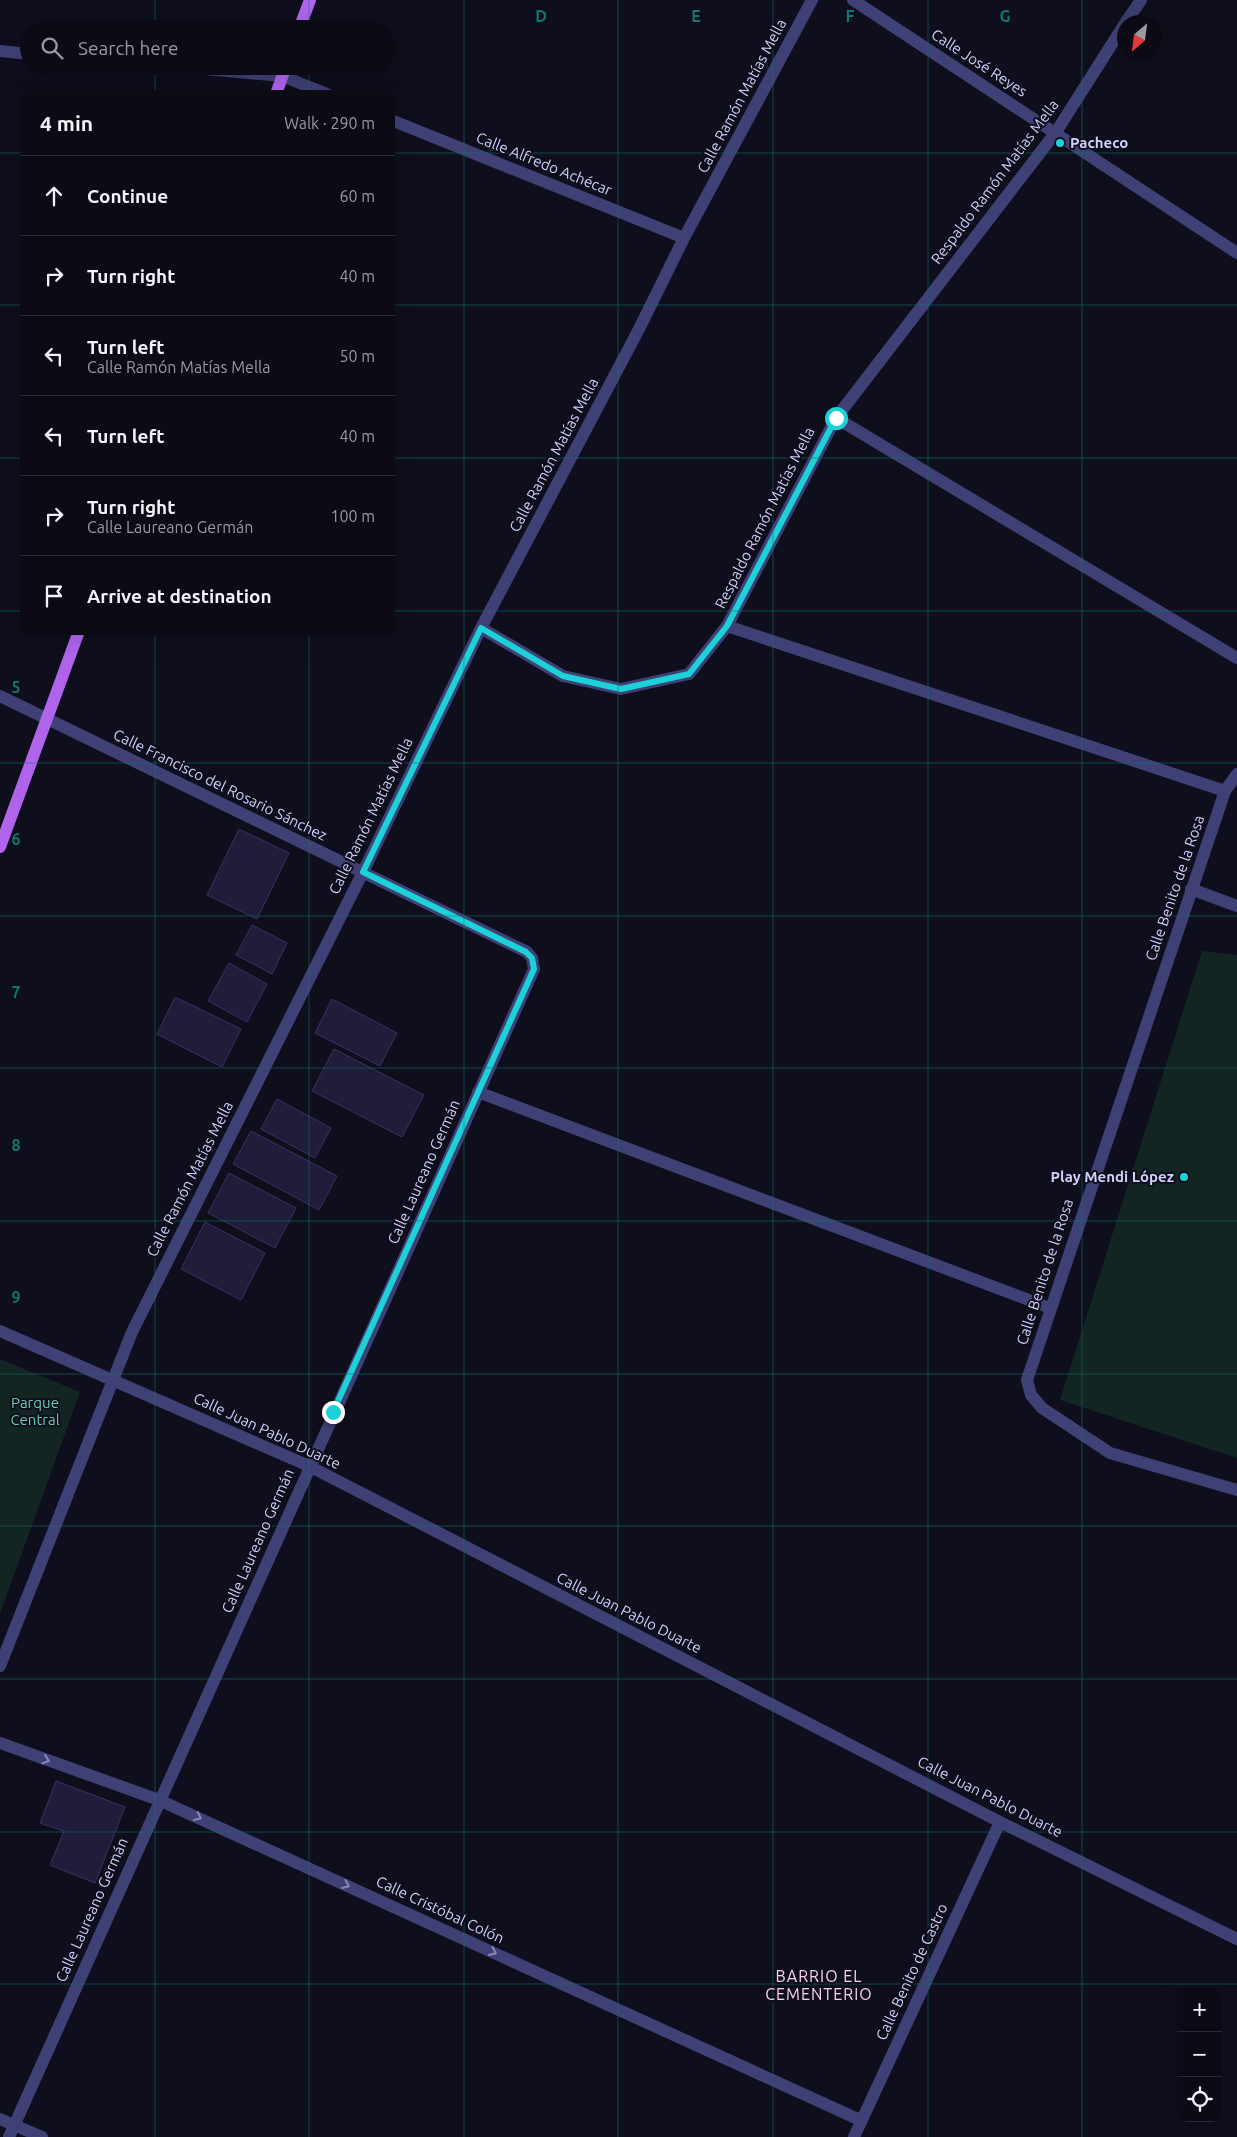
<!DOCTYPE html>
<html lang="en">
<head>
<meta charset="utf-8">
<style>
	:root { --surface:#0b0a15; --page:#191822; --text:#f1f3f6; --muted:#9a9aa0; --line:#2b2b34 }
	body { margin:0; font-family:Ubuntu,sans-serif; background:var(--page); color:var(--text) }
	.controls { position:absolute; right:15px; bottom:15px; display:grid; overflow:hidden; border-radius:10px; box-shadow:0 5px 20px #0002 }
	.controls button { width:45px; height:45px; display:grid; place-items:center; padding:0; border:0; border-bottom:1px solid var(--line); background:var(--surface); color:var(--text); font:25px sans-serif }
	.compass { position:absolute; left:1117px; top:15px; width:45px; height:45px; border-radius:50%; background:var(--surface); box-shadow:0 5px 20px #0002; rotate:208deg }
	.stop { position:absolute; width:15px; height:15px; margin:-11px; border:4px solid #1cd2d8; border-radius:50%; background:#fff }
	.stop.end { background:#1cd2d8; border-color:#fff; box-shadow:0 1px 5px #0008 }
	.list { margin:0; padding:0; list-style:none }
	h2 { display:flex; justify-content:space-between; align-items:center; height:65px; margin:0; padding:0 20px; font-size:21px }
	h2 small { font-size:16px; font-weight:400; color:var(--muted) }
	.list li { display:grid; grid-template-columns:32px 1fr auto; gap:15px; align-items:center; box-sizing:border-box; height:80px; padding:0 20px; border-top:1px solid var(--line) }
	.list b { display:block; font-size:19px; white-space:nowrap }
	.list p { margin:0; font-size:16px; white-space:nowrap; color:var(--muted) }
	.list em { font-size:16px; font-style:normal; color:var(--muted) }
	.icon { flex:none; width:28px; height:28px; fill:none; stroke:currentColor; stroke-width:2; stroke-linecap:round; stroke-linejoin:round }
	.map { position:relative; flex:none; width:1237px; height:2137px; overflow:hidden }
	.search { position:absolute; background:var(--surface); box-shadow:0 5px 20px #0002; left:20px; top:20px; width:375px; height:55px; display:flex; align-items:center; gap:12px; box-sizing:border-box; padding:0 18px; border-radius:28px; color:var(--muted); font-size:19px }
	.panel { position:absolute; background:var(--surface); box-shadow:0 5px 20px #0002; left:20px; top:90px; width:375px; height:545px; border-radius:10px }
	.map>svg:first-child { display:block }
</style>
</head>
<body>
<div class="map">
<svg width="1237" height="2137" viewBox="0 0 1237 2137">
	<rect width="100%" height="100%" fill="#0f0e1c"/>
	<path fill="#122523" d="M 1202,951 L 1237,955 L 1237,1458 L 1060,1400 Z
		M 0,1359 L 80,1392 L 0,1614 Z"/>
	<path fill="#201c3a" stroke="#383163" d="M 239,829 L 289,853 L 257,919 L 207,895 Z
		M 252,925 L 287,943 L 272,974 L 236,955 Z
		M 229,963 L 267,984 L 247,1022 L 208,1001 Z
		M 175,997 L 241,1029 L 222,1067 L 157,1034 Z
		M 332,999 L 397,1033 L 380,1066 L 315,1033 Z
		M 334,1049 L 424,1095 L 402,1137 L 312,1091 Z
		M 277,1099 L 331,1128 L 315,1158 L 261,1129 Z
		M 251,1131 L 337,1176 L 319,1210 L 233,1164 Z
		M 229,1173 L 296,1208 L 275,1248 L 208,1213 Z
		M 205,1222 L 265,1253 L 241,1300 L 181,1269 Z
		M 56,1781 L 125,1807 L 95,1883 L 50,1865 L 64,1831 L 40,1823 Z"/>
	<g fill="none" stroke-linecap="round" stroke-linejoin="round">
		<path stroke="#3f4075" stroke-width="12" d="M 853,0 L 1237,253
			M 1126,22 L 1141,0
			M 0,51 L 29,54
			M 173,66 L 282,76 L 327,94
			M 391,120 L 684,238
			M 836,418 L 1237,658
			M 727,626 L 1225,791
			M 481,628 L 563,676 L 621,689 L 689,674 L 727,626 L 836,418 L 1056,132 L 1124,25
			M 0,696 L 527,952 L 532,958 L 534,969 L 9,2137
			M 1237,774 L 1225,791 L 1027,1380 L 1031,1395 L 1042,1408 L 1110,1453 L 1237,1490
			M 1191,889 L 1237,906
			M 478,1092 L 1050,1308
			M 0,1331 L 309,1466 L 1000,1822 L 1237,1939
			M 0,1666 L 132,1332 L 363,872 L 481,628 L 639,329 L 684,238 L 812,0
			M 0,1743 L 159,1800 L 860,2120
			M 854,2137 L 1000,1822"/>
		<path stroke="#3f4075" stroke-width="12" d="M 0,2119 L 42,2137"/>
		<path stroke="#af64eb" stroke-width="12" d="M 299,29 L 310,0
			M 276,94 L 286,66
			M 0,847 L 79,631"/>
	</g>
	<defs><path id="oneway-chevron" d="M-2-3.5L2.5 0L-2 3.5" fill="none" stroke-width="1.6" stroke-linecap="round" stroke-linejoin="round" transform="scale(1.25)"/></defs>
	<g stroke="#8888b7">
		<use href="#oneway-chevron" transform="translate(46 1760) rotate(19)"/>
		<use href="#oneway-chevron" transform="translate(198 1817) rotate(25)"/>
		<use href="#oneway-chevron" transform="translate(346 1885) rotate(25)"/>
		<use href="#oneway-chevron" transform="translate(493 1952) rotate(25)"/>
	</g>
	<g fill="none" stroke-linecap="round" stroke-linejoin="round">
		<path stroke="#1cd2d8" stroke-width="6" d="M 333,1412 L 534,969 L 532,958 L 526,952 L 363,872 L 481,628 L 563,676 L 621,689 L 689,674 L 727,626 L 836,418"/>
	</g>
	<path fill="none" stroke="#0f766e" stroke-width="1" stroke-opacity="0.55" d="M 155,0 L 155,29M 309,0 L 309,29M 464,0 L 464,2137M 618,0 L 618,2137M 773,0 L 773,2137M 928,0 L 928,2137M 1082,0 L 1082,2137M 155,66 L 155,94M 309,66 L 309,94M 0,153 L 24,153M 391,153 L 1237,153M 0,305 L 24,305M 391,305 L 1237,305M 0,458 L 24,458M 391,458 L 1237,458M 0,611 L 24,611M 391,611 L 1237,611M 155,631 L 155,2137M 309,631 L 309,2137M 0,763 L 1237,763M 0,916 L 1237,916M 0,1068 L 1237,1068M 0,1221 L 1237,1221M 0,1374 L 1237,1374M 0,1526 L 1237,1526M 0,1679 L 1237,1679M 0,1832 L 1237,1832M 0,1984 L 1237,1984"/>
	<g fill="#1cd2d8" stroke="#0f0e1c" stroke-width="2">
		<circle cx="1060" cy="143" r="5"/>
		<circle cx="1184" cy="1177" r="5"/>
	</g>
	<g text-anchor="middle" stroke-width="4" stroke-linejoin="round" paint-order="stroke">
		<g font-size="15" fill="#d1cff9" stroke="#0f0e1c">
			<text transform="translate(979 63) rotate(33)" y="5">Calle José Reyes</text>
			<text transform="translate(742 96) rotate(-62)" y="5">Calle Ramón Matías Mella</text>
			<text transform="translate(544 164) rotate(22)" y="5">Calle Alfredo Achécar</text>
			<text transform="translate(995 182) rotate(-53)" y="5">Respaldo Ramón Matías Mella</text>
			<text transform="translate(554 455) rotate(-62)" y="5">Calle Ramón Matías Mella</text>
			<text transform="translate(765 518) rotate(-63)" y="5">Respaldo Ramón Matías Mella</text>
			<text transform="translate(220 785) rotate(26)" y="5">Calle Francisco del Rosario Sánchez</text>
			<text transform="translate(371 816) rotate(-64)" y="5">Calle Ramón Matías Mella</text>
			<text transform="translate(1175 888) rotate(-71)" y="5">Calle Benito de la Rosa</text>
			<text transform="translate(424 1172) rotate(-66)" y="5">Calle Laureano Germán</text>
			<text transform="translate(190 1179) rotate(-63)" y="5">Calle Ramón Matías Mella</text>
			<text transform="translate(1045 1272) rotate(-72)" y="5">Calle Benito de la Rosa</text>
			<text transform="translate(267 1431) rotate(25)" y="5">Calle Juan Pablo Duarte</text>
			<text transform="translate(258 1541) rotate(-66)" y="5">Calle Laureano Germán</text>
			<text transform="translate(629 1613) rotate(27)" y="5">Calle Juan Pablo Duarte</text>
			<text transform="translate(990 1797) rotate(27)" y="5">Calle Juan Pablo Duarte</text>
			<text transform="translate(92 1910) rotate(-66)" y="5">Calle Laureano Germán</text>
			<text transform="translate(440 1910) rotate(25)" y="5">Calle Cristóbal Colón</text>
			<text transform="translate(912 1972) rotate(-65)" y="5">Calle Benito de Castro</text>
		</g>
		<g font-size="15" font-weight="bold" fill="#d1cff9" stroke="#0f0e1c" text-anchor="start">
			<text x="1070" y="148">Pacheco</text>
			<text x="1174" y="1182" text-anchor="end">Play Mendi López</text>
		</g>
		<g font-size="15" fill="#65cfad" stroke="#0f0e1c">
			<text x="35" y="1408">Parque<tspan x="35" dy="17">Central</tspan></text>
		</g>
		<g font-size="16" letter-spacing="1" fill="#f9d1ed" stroke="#0f0e1c">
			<text x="819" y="1982">BARRIO EL<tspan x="819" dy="18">CEMENTERIO</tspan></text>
		</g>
	</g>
	<g font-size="16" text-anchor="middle" font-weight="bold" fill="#0f766e" stroke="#0f0e1c" stroke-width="4" stroke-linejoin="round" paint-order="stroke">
		<text x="541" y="22">D</text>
		<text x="696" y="22">E</text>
		<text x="850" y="22">F</text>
		<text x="1005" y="22">G</text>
		<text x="16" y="693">5</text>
		<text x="16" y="845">6</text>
		<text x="16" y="998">7</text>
		<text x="16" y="1151">8</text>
		<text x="16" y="1303">9</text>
	</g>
</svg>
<div class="controls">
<button>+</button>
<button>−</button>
<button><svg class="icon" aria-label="locate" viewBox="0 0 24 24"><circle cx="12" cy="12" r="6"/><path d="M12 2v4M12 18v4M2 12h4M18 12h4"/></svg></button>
</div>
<svg class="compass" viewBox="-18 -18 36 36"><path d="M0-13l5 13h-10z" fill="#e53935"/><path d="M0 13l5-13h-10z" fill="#9a9aa0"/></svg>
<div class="stop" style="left:836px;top:418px"></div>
<div class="stop end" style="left:333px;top:1412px"></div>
<div class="search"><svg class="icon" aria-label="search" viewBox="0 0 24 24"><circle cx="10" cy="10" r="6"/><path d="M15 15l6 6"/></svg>Search here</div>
<section class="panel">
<h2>4 min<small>Walk · 290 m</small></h2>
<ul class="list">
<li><svg class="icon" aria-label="ahead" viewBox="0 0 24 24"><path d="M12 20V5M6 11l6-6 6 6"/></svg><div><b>Continue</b></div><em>60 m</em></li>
<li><svg class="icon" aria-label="right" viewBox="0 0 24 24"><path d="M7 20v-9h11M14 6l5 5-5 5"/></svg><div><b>Turn right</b></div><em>40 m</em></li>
<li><svg class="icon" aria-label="left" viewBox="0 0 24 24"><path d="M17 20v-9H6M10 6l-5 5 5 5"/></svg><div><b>Turn left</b><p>Calle Ramón Matías Mella</p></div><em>50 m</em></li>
<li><svg class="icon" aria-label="left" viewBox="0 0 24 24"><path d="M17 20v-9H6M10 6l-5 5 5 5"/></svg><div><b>Turn left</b></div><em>40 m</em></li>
<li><svg class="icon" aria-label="right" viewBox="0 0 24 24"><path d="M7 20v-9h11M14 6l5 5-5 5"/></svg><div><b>Turn right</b><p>Calle Laureano Germán</p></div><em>100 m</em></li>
<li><svg class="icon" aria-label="arrive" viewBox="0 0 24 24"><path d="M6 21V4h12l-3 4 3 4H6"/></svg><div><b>Arrive at destination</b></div></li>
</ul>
</section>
</div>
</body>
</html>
